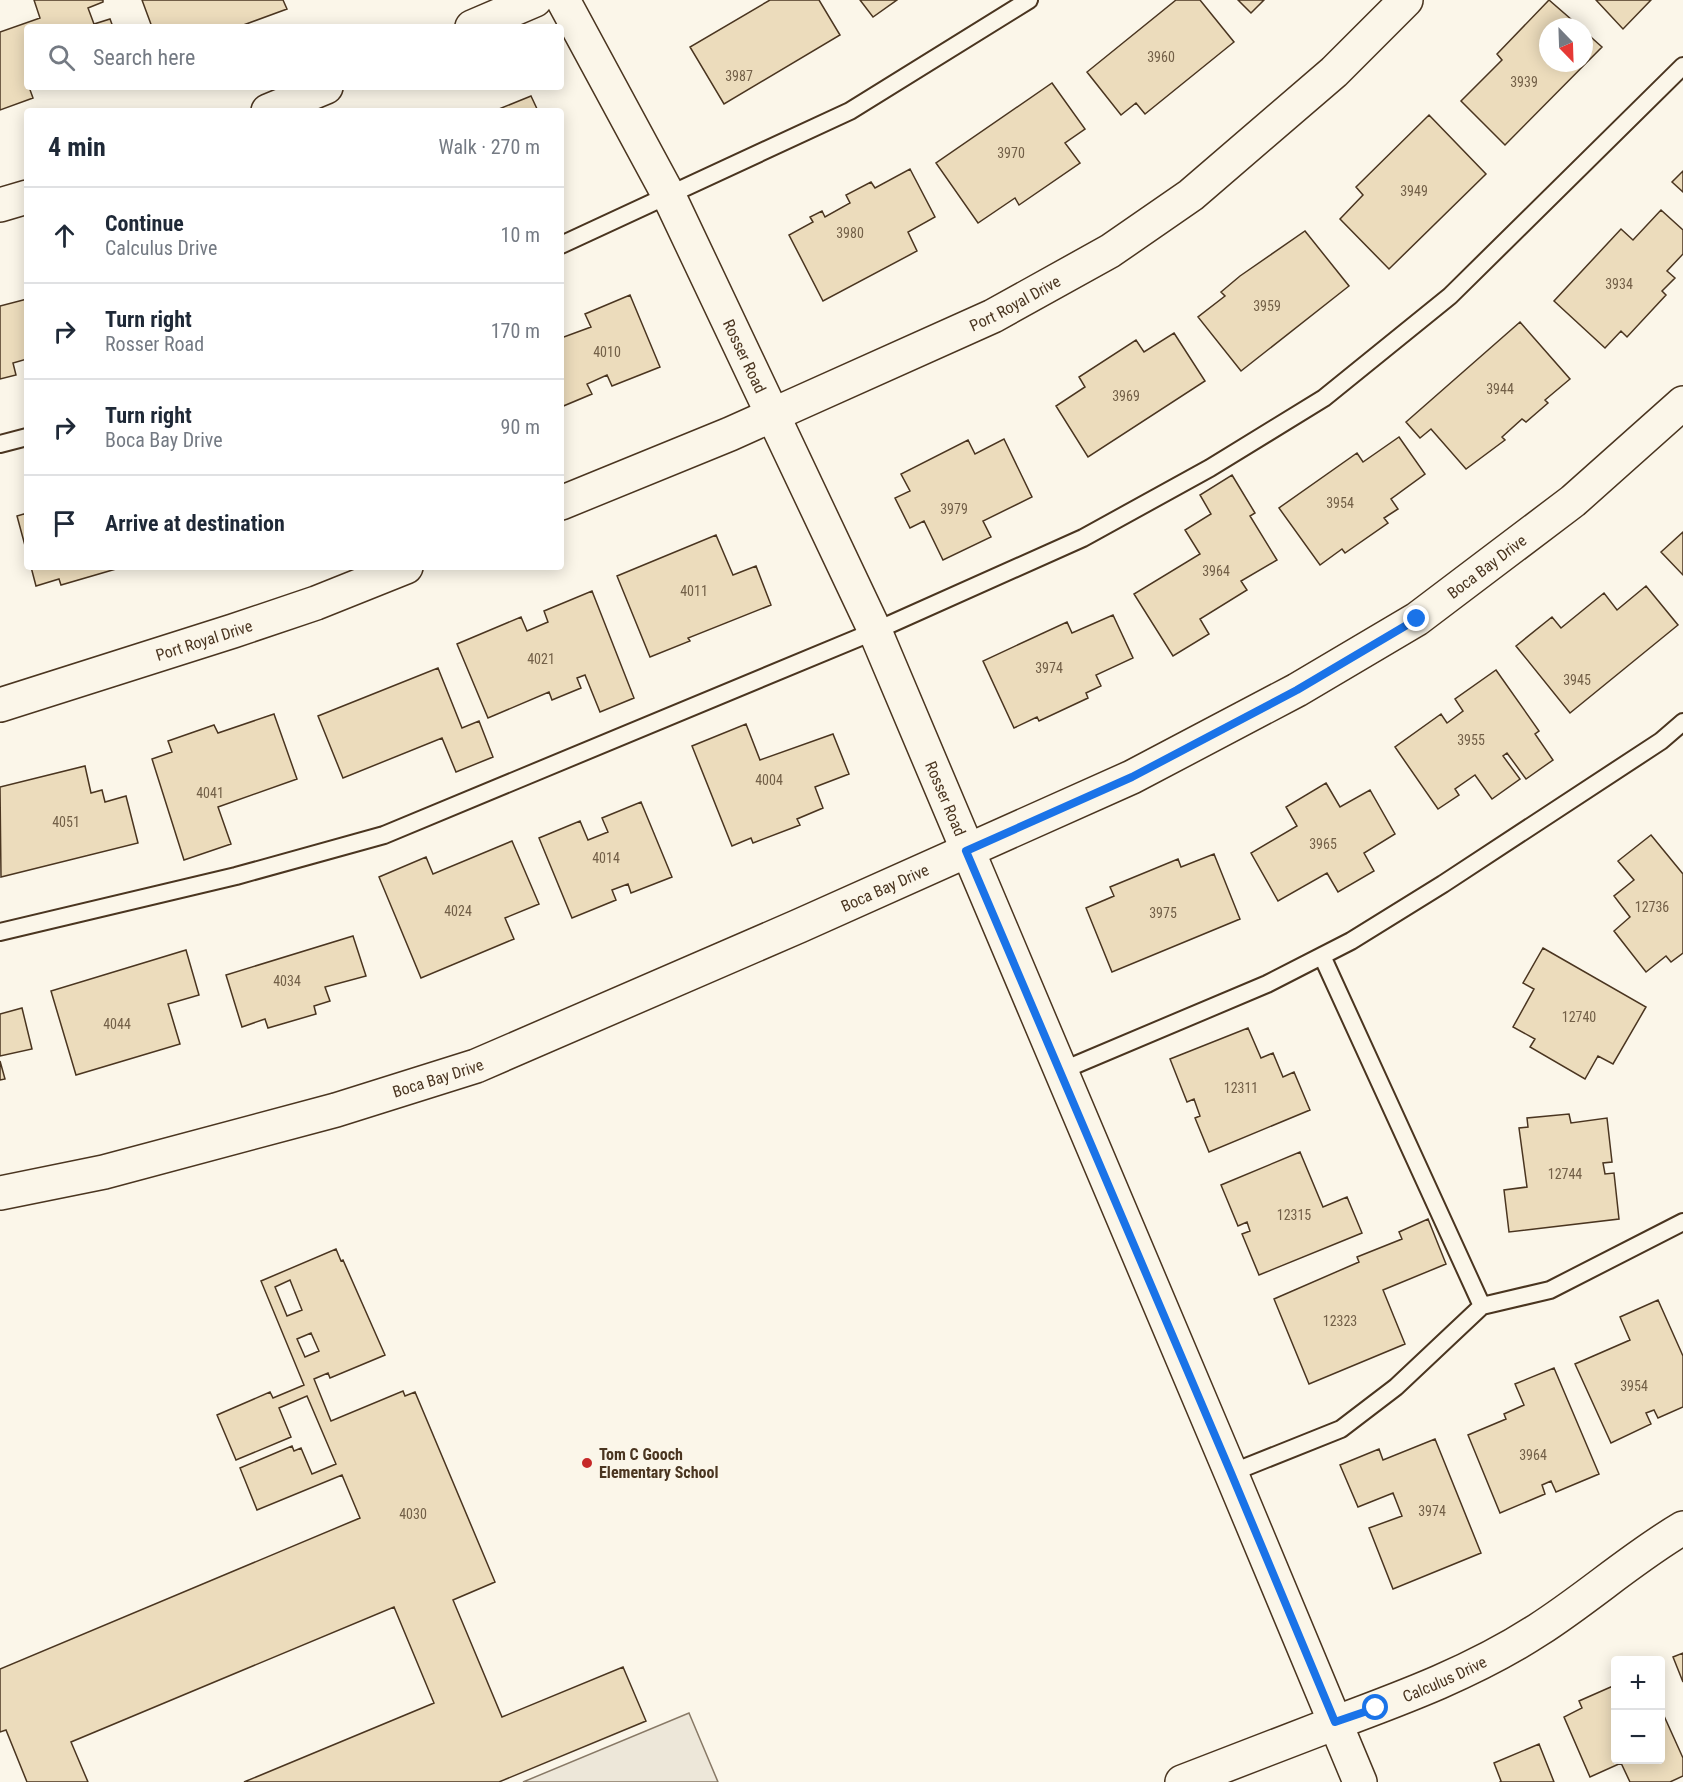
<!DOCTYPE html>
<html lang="en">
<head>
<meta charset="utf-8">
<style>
	:root { --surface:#fff; --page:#f2f2f3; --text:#1f2937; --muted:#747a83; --line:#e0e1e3 }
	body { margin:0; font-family:"Roboto Condensed",sans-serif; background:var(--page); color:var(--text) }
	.controls { position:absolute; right:18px; bottom:18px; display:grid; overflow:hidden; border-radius:6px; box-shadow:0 3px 15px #0003 }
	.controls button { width:54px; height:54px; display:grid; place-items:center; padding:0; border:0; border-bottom:2px solid var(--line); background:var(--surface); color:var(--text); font:30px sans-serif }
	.compass { position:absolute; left:1539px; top:18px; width:54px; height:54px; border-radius:50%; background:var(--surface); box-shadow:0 3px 15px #0003; rotate:157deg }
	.stop { position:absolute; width:18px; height:18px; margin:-14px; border:4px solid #1a73e8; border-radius:50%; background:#fff }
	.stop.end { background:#1a73e8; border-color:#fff; box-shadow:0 2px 6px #0008 }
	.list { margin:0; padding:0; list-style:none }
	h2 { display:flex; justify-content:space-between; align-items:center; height:78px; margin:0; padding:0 24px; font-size:26px }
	h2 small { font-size:20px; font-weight:400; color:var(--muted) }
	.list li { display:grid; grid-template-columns:39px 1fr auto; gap:18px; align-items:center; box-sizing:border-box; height:96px; padding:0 24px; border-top:2px solid var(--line) }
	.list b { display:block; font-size:22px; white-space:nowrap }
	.list p { margin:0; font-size:20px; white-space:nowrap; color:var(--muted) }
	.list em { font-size:20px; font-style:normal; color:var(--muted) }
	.icon { flex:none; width:33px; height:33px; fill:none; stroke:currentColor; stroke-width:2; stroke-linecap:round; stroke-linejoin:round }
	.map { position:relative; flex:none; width:1683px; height:1782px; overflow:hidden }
	.search { position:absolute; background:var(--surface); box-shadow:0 3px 15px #0003; left:24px; top:24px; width:540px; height:66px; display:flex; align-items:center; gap:15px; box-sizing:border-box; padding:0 21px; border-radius:6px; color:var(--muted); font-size:22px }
	.panel { position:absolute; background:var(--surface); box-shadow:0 3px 15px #0003; left:24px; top:108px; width:540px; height:462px; border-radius:6px }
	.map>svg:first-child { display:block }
</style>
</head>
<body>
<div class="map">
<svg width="1683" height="1782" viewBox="0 0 1683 1782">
	<rect width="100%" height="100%" fill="#fbf6e9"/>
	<path fill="#ede7d9" stroke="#887966" stroke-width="1.5" d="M 689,1713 L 718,1782 L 523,1782 Z"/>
	<path fill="#ecdcbc" stroke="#4a3520" stroke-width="1.5" fill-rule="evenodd" d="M 34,0 L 103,0 L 103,2 L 88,8 L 94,24 L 110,19 L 113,27 L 27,27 L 27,87 L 29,87 L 33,98 L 0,110 L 0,32 L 40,18 Z
		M 142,0 L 283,0 L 287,9 L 238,27 L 152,27 Z
		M 770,0 L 819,0 L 840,35 L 724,104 L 690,47 Z
		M 860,0 L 897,0 L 873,17 Z
		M 1176,0 L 1200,0 L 1234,42 L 1145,114 L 1136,103 L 1121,115 L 1087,72 Z
		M 1238,0 L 1264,0 L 1251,13 Z
		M 1549,0 L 1580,27 L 1548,27 L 1548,63 L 1584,63 L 1584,31 L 1602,47 L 1505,145 L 1461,101 L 1502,60 L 1497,54 Z
		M 1596,0 L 1651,0 L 1623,29 Z
		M 1052,83 L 1085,129 L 1065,143 L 1080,163 L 1019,205 L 1015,198 L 978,223 L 936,163 Z
		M 531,96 L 538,111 L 494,111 Z
		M 1429,115 L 1486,174 L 1389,269 L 1340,219 L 1363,195 L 1356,187 Z
		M 910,169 L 935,217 L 908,232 L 917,251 L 823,301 L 789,235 L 813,222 L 810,217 L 822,211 L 825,217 L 850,203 L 846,195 L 871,182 L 875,188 Z
		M 1683,171 L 1683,192 L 1672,182 Z
		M 1661,210 L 1683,230 L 1683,254 L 1667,271 L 1675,278 L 1662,291 L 1666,295 L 1627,337 L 1621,331 L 1605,348 L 1554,301 L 1621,229 L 1633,240 Z
		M 1305,231 L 1349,286 L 1241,371 L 1198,317 L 1225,296 L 1221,292 L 1240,276 Z
		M 630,295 L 660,367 L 612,386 L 607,375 L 587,384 L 592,394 L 561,407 L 561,338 L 591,327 L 585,314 Z
		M 27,299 L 27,359 L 13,363 L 16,375 L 0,379 L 0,306 Z
		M 1520,322 L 1570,379 L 1545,400 L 1548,403 L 1526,422 L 1522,419 L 1502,437 L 1505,440 L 1466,469 L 1431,429 L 1420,438 L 1406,422 Z
		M 1174,333 L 1205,381 L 1088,457 L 1056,406 L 1085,387 L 1079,377 L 1136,340 L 1144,352 Z
		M 1399,437 L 1425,474 L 1391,499 L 1398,509 L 1384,518 L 1388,523 L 1345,553 L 1342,549 L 1320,565 L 1279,508 L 1357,453 L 1363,462 Z
		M 1004,439 L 1032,497 L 983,521 L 991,537 L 943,560 L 924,521 L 910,528 L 895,498 L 910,491 L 901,474 L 968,440 L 975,454 Z
		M 1232,475 L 1255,513 L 1250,516 L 1277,560 L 1241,581 L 1247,590 L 1200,619 L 1209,634 L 1173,656 L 1134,594 L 1200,554 L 1185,530 L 1211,514 L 1200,495 Z
		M 27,513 L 27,553 L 17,516 Z
		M 1683,532 L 1683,575 L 1661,552 Z
		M 716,535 L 733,575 L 756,566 L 771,605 L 688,638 L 690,641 L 650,657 L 617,576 Z
		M 31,567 L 115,567 L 116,569 L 61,585 L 59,579 L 36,586 Z
		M 1646,586 L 1678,625 L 1570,713 L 1516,646 L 1552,617 L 1561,628 L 1604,593 L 1617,610 Z
		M 592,591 L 634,698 L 600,712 L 585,675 L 577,678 L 581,688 L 552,700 L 549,692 L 488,718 L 457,644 L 521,617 L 527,631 L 548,622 L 544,611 Z
		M 1113,615 L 1133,658 L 1096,675 L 1101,686 L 1086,693 L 1088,698 L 1039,721 L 1037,717 L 1014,728 L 983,661 L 1067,622 L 1072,633 Z
		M 438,668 L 462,728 L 479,721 L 493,757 L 456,772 L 442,738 L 343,778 L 318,716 Z
		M 1496,670 L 1539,731 L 1535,734 L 1553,760 L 1526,779 L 1507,753 L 1503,756 L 1520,779 L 1492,799 L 1475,775 L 1455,789 L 1459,795 L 1438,809 L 1395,747 L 1441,714 L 1447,723 L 1463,711 L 1455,699 Z
		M 274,714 L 297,779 L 218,807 L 231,844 L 184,860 L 152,759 L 172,752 L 168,741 L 214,725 L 218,733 Z
		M 746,724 L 760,760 L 833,734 L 849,774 L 815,787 L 823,808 L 797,819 L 800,825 L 753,843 L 751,838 L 732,846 L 692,746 Z
		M 85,766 L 91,793 L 102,790 L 105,802 L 126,796 L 138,843 L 1,877 L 0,787 Z
		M 1326,783 L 1340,807 L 1370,790 L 1395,834 L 1364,853 L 1374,871 L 1338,892 L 1327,873 L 1278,901 L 1251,853 L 1297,826 L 1286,807 Z
		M 641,802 L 672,877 L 631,893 L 628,884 L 612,890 L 616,900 L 572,918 L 539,838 L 580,821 L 588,840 L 608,832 L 602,818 Z
		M 1651,835 L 1683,874 L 1683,953 L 1671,962 L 1666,956 L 1646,972 L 1614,931 L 1630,917 L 1614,896 L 1634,880 L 1618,861 Z
		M 512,841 L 539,904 L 505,918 L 514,939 L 421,978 L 379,877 L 426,857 L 433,874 Z
		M 1214,854 L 1240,919 L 1112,972 L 1086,908 L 1114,896 L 1110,887 L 1178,859 L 1181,867 Z
		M 353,936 L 366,976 L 325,987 L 330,1001 L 314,1006 L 316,1014 L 268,1028 L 265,1019 L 242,1027 L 226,975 Z
		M 1543,948 L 1646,1007 L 1613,1064 L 1598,1056 L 1585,1079 L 1530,1047 L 1535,1039 L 1513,1027 L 1534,989 L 1523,983 Z
		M 186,950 L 199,995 L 168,1004 L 180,1044 L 76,1075 L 51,991 Z
		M 22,1008 L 32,1049 L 0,1056 L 0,1014 Z
		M 1248,1028 L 1261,1058 L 1273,1053 L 1283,1077 L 1294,1072 L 1310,1110 L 1209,1152 L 1195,1118 L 1200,1116 L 1194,1099 L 1187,1102 L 1170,1059 Z
		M 0,1061 L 5,1079 L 0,1080 Z
		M 1569,1114 L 1571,1123 L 1607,1118 L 1612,1162 L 1603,1163 L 1605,1174 L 1614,1173 L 1619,1219 L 1509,1232 L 1504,1190 L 1527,1187 L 1519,1128 L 1528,1127 L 1527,1118 Z
		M 1300,1152 L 1323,1207 L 1347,1197 L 1362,1233 L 1259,1275 L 1242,1234 L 1250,1231 L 1247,1222 L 1238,1226 L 1221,1185 Z
		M 1428,1219 L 1446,1264 L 1383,1290 L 1405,1344 L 1309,1384 L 1274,1299 L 1359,1262 L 1357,1257 L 1402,1239 L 1399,1232 Z
		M 336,1249 L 341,1261 L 343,1260 L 385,1355 L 330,1378 L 328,1373 L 314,1379 L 331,1421 L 403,1391 L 405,1396 L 415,1392 L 495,1582 L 453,1600 L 502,1717 L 623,1667 L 646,1721 L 499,1782 L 244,1782 L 434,1703 L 394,1607 L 71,1742 L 88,1782 L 27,1782 L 6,1730 L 0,1732 L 0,1669 L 360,1518 L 342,1475 L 257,1510 L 240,1468 L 292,1446 L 294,1451 L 301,1448 L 312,1474 L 336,1464 L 307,1396 L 279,1408 L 291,1437 L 236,1460 L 217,1415 L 270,1392 L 273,1398 L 304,1385 L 261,1281 ZM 290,1280 L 302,1310 L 287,1316 L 275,1287 ZM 311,1333 L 319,1351 L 305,1357 L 297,1339 Z
		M 1658,1300 L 1683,1356 L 1683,1407 L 1658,1418 L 1654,1410 L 1646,1413 L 1651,1424 L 1611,1443 L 1575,1364 L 1630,1340 L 1620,1317 Z
		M 1554,1368 L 1599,1474 L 1556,1492 L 1551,1481 L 1542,1485 L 1545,1494 L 1500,1513 L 1468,1435 L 1506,1419 L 1504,1414 L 1524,1405 L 1515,1384 Z
		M 1435,1439 L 1481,1553 L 1393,1589 L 1369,1528 L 1402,1516 L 1393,1493 L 1358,1507 L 1340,1465 L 1379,1449 L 1383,1460 Z
		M 1683,1653 L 1683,1682 L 1673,1657 Z
		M 1613,1686 L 1616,1691 L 1616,1760 L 1660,1760 L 1660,1707 L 1683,1758 L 1683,1776 L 1670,1782 L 1630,1782 L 1621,1763 L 1590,1777 L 1564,1717 L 1582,1708 L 1579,1701 Z
		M 1539,1744 L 1554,1782 L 1500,1782 L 1501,1781 L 1494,1763 Z"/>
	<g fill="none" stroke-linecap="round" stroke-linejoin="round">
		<defs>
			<path id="lane" d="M 561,245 L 850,111 L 1029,0
				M 0,444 L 27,437
				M 0,932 L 236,876 L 384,835 L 875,631 L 1083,538 L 1210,468 L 1324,398 L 1450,296 L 1683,66
				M 1322,956 L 1482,1306 L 1550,1290 L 1683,1222
				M 1061,1071 L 1267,984 L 1351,941 L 1443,884 L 1661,741 L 1683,722
				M 1231,1473 L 1341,1429 L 1396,1387 L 1482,1306"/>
			<g id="street">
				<path d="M 472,27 L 535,0"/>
				<path d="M 268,111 L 326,87"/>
				<path d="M 0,205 L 27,197"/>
				<path id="s1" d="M 561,503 L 730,434 L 993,316 L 1110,251 L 1191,195 L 1334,72 L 1406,0"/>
				<path id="s2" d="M 0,705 L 233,631 L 316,603 L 406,567"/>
				<path id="s3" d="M 0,1193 L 104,1172 L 336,1110 L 476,1066 L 799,926 L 1132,777 L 1297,690 L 1417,619 L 1573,501 L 1683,403"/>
				<path d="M 1182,1782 L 1335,1723"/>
			</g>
			<g id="secondary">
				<path id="s4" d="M 563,0 L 669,196 L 875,631 L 1231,1473 L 1360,1782"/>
				<path id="s5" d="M 1335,1723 C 1405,1697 1475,1671 1538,1630 C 1588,1598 1632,1558 1683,1528"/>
			</g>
		</defs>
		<use href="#lane" stroke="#4a3520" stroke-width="20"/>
		<use href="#street" stroke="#4a3520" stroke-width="36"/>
		<use href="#secondary" stroke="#4a3520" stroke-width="36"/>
		<use href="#lane" stroke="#fbf6e9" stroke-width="16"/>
		<use href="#street" stroke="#fbf6e9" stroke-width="33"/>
		<use href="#secondary" stroke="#fbf6e9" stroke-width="33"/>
	</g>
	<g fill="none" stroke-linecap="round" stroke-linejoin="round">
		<path stroke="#1a73e8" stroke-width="8" d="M 1376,1708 L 1335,1722 L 1231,1473 L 966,851 L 1132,777 L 1297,690 L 1417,619"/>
	</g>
	<circle fill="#c62828" stroke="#fbf6e9" stroke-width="2" cx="587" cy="1463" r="6"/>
	<g text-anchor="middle" stroke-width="4.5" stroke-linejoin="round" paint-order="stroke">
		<g font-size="14" fill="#725f47">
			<text x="1161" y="62">3960</text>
			<text x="739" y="81">3987</text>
			<text x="1524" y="87">3939</text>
			<text x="1011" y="158">3970</text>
			<text x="1414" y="196">3949</text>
			<text x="850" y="238">3980</text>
			<text x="1619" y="289">3934</text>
			<text x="1267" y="311">3959</text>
			<text x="607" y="357">4010</text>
			<text x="1500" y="394">3944</text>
			<text x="1126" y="401">3969</text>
			<text x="1340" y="508">3954</text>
			<text x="954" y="514">3979</text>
			<text x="1216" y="576">3964</text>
			<text x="694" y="596">4011</text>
			<text x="541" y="664">4021</text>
			<text x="1049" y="673">3974</text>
			<text x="1577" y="685">3945</text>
			<text x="1471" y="745">3955</text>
			<text x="769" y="785">4004</text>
			<text x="210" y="798">4041</text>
			<text x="66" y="827">4051</text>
			<text x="1323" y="849">3965</text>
			<text x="606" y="863">4014</text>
			<text x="1652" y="912">12736</text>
			<text x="458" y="916">4024</text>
			<text x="1163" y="918">3975</text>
			<text x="287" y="986">4034</text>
			<text x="1579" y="1022">12740</text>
			<text x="117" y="1029">4044</text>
			<text x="1241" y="1093">12311</text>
			<text x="1565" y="1179">12744</text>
			<text x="1294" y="1220">12315</text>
			<text x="1340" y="1326">12323</text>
			<text x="1634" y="1391">3954</text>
			<text x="1533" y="1460">3964</text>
			<text x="1432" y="1516">3974</text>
			<text x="413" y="1519">4030</text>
		</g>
		<g font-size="16" fill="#4a3520" stroke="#fbf6e9">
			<text dy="6" stroke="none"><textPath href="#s1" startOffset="496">Port Royal Drive</textPath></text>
			<text dy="6" stroke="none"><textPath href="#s4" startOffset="400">Rosser Road</textPath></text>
			<text dy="6" stroke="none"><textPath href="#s3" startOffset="1623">Boca Bay Drive</textPath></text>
			<text dy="6" stroke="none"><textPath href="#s2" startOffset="214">Port Royal Drive</textPath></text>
			<text dy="6" stroke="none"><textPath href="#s4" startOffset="886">Rosser Road</textPath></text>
			<text dy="6" stroke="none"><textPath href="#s3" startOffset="939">Boca Bay Drive</textPath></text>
			<text dy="6" stroke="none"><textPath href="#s3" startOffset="453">Boca Bay Drive</textPath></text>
			<text dy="6" stroke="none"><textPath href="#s5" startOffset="118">Calculus Drive</textPath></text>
		</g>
		<g font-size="16" font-weight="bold" fill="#4a3520" stroke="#fbf6e9" text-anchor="start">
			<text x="599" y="1460">Tom C Gooch<tspan x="599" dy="18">Elementary School</tspan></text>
		</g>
	</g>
</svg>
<div class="controls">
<button>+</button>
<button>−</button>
</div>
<svg class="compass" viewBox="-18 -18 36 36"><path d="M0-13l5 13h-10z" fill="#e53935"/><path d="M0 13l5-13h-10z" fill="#747a83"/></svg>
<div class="stop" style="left:1376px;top:1708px"></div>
<div class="stop end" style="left:1417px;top:619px"></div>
<div class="search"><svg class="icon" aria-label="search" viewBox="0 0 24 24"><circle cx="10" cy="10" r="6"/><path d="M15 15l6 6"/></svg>Search here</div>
<section class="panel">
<h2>4 min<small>Walk · 270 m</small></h2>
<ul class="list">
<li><svg class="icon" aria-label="ahead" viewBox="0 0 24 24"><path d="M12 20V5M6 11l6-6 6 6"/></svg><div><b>Continue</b><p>Calculus Drive</p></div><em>10 m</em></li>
<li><svg class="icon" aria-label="right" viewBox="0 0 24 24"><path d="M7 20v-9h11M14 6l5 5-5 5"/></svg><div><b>Turn right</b><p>Rosser Road</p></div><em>170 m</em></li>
<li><svg class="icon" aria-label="right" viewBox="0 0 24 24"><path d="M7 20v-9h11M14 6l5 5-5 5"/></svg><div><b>Turn right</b><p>Boca Bay Drive</p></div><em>90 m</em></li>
<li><svg class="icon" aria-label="arrive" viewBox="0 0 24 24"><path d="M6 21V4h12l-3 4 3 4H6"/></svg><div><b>Arrive at destination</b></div></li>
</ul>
</section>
</div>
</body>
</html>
